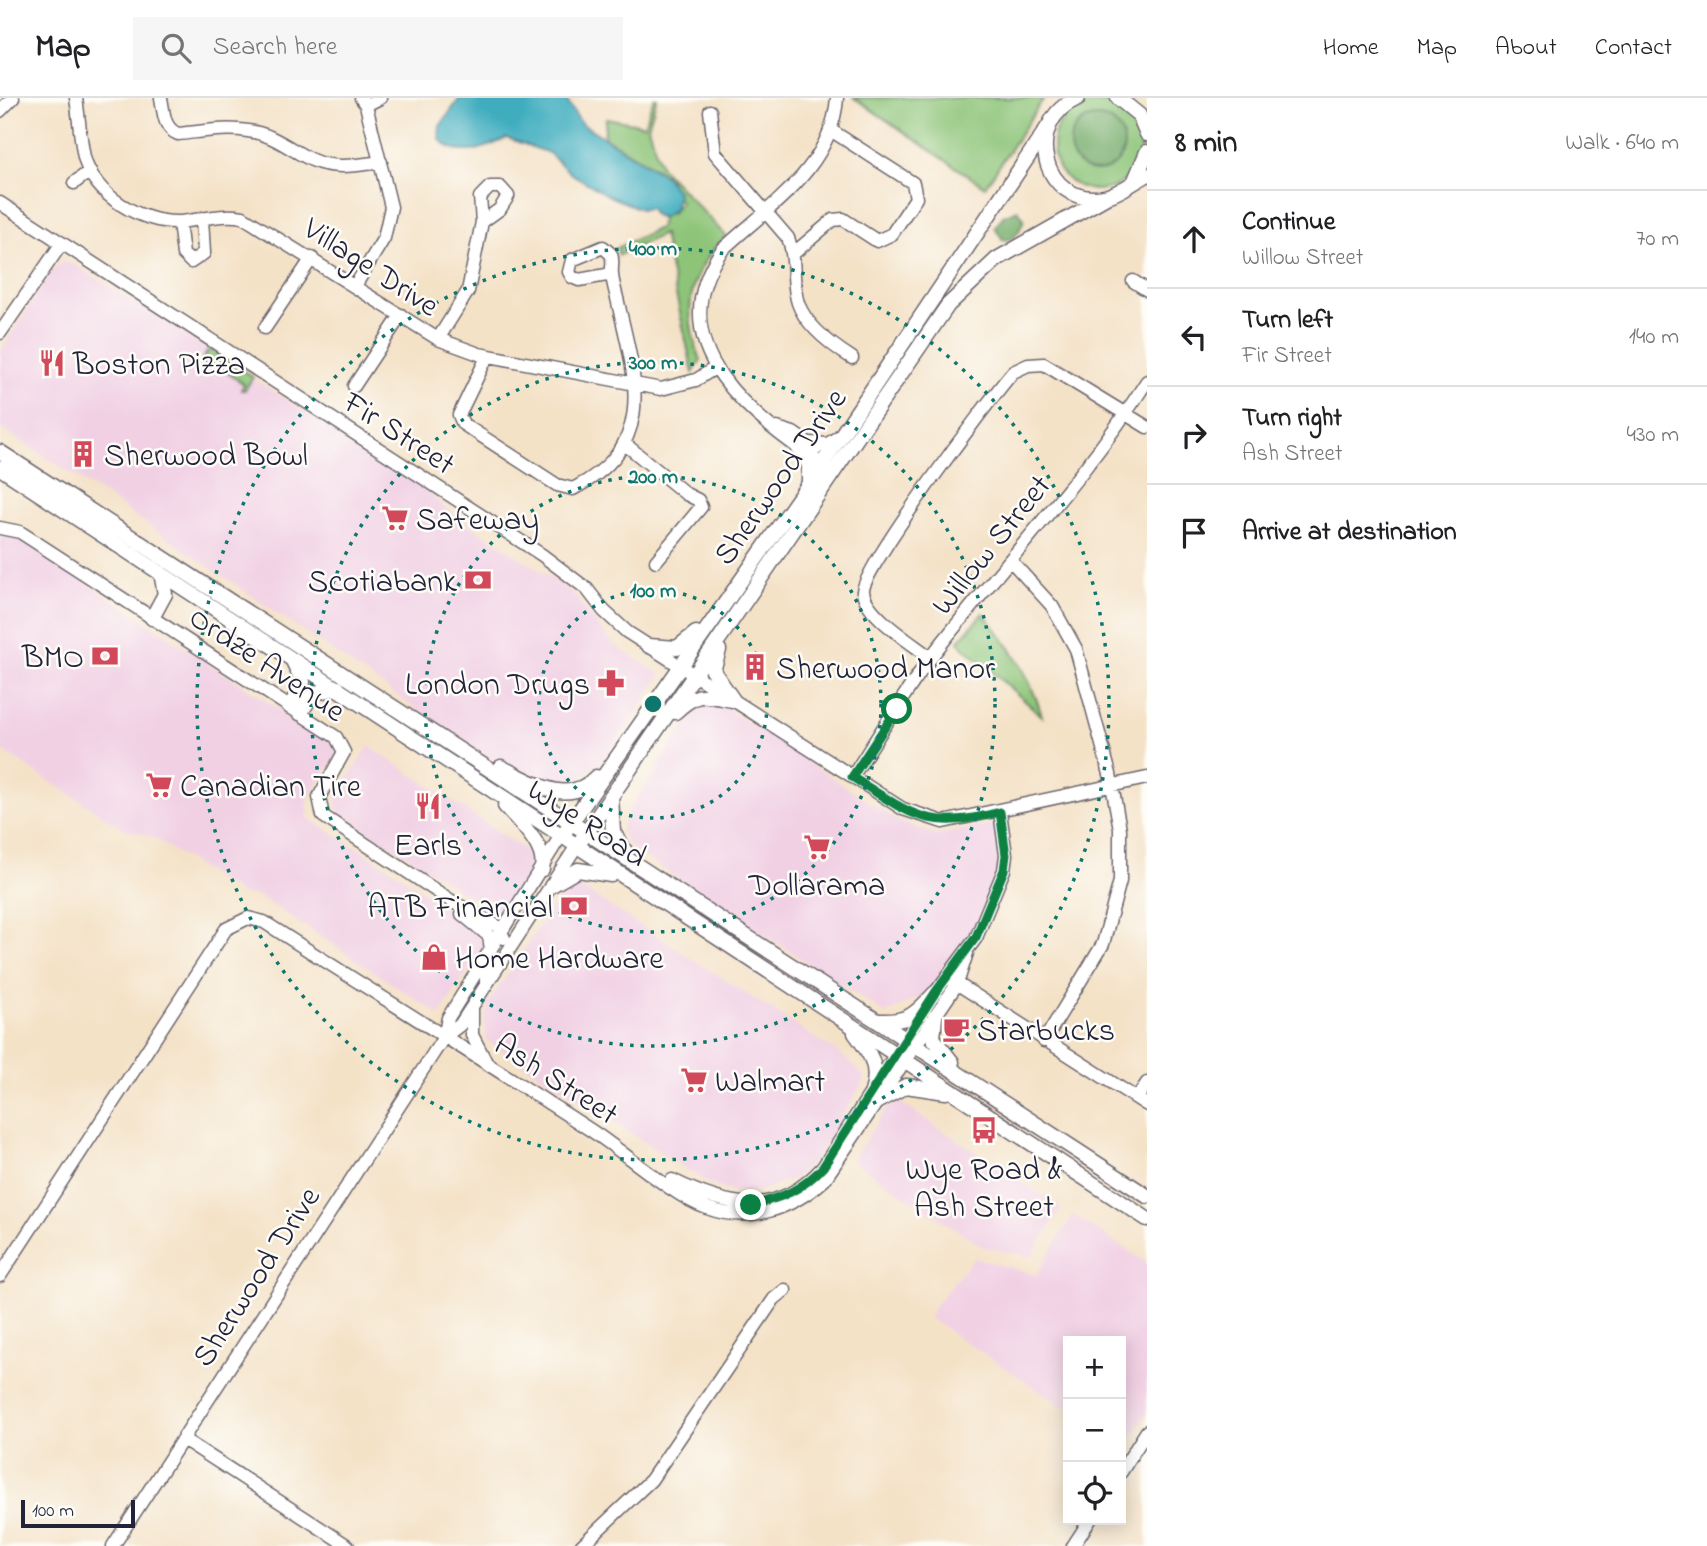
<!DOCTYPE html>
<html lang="en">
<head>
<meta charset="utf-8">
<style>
	:root { --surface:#fff; --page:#f6f6f6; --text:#202124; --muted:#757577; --line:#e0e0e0 }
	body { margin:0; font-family:"Indie Flower",sans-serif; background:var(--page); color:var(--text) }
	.controls { position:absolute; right:21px; bottom:21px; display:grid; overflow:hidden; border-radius:0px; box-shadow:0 4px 18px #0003 }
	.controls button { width:63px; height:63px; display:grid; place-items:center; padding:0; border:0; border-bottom:2px solid var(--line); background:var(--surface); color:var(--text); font:35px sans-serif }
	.scale { position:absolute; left:21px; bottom:18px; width:114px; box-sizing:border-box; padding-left:7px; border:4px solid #22223b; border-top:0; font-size:19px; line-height:24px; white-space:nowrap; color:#22223b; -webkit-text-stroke:5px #fdfcf7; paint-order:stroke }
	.stop { position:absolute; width:21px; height:21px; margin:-16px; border:5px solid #0b8043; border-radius:50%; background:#fff }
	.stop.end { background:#0b8043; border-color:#fff; box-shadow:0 2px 7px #0008 }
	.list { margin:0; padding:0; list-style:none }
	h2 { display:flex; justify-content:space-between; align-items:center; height:91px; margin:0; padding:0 28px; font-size:30px }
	h2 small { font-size:23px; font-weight:400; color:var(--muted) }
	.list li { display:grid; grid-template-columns:46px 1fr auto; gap:21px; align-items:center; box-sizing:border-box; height:98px; padding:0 28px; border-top:2px solid var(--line) }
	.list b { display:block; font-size:26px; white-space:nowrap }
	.list p { margin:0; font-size:23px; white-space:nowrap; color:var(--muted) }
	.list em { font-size:23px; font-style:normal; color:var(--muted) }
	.icon { flex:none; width:38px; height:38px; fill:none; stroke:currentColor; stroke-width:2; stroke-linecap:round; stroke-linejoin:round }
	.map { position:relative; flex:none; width:1147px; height:1448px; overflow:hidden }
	header { display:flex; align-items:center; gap:42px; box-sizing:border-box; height:98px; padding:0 35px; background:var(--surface); border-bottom:2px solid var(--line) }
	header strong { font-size:33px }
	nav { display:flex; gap:38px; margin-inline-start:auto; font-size:24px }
	.search { width:490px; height:63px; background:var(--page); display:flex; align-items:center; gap:18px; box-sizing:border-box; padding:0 24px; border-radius:0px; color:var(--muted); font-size:26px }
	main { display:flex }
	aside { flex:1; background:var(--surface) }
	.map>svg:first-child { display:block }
</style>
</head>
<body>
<header>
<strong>Map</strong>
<div class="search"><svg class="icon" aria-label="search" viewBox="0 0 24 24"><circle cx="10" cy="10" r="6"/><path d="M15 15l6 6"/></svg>Search here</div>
<nav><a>Home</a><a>Map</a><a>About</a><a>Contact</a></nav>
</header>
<main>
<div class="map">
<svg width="1147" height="1448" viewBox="0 0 1147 1448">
	<rect width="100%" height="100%" fill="#fdfcf7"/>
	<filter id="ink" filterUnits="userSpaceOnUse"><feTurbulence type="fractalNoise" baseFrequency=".0143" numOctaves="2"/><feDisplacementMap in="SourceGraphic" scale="14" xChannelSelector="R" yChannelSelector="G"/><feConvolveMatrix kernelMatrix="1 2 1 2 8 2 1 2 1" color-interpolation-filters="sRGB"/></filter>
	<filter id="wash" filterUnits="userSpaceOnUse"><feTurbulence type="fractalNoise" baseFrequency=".00686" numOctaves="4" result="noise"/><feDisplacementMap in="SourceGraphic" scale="28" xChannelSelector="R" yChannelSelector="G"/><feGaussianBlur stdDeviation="1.57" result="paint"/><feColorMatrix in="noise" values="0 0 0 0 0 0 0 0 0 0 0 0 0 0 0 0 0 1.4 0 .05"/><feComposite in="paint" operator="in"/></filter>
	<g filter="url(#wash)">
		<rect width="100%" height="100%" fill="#f4e2c7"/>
		<path fill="#f1d0e4" d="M 63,163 L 75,167 L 427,391 L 448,413 L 570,492 L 614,547 L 661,577 L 606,661 L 574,683 L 536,683 L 497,666 L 103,396 L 0,330 L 0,254 L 53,171 Z
			M 8,438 L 19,441 L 334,647 L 337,658 L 308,700 L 308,720 L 396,774 L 487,838 L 487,843 L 440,917 L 259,798 L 240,796 L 153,739 L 122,730 L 0,651 L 0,440 Z
			M 707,605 L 720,606 L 896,722 L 937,737 L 992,726 L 998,731 L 999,773 L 986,810 L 931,893 L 886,916 L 629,749 L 620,733 L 627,716 L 696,611 Z
			M 369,648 L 530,755 L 533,766 L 504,817 L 500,818 L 337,713 L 336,698 Z
			M 577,787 L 842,957 L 863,977 L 864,984 L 828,1041 L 811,1065 L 796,1079 L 757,1094 L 732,1094 L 708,1085 L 487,943 L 484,925 L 489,903 L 566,789 Z
			M 899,1004 L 1061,1110 L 1031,1159 L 983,1149 L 852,1063 L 887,1009 Z
			M 1073,1117 L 1147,1165 L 1147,1315 L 1125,1348 L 1121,1345 L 1121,1243 L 1068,1243 L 1068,1311 L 929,1220 L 934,1208 L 974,1160 L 1036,1177 Z"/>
		<path fill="#8dc478" stroke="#58735a" stroke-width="2" d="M 654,0 L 657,0 L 648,29 L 661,69 L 726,138 C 689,173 681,215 701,262 L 693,275 L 663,136 L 619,157 L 617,150 L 659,130 L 662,120 L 658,119 L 672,115 L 680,104 L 668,78 L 604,39 L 606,20 L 644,27 Z
			M 854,0 L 1044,0 L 985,89 Z
			M1053 48a44 44 0 1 1 88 0a44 44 0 1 1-88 0Z
			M 209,251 L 253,279 L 245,292 L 241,292 L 244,286 L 208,262 L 204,268 L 200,265 Z
			M 983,515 C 1010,547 1030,577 1042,618 L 958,544 Z"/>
		<path fill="#72aa68" stroke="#4a6652" stroke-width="2" d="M1070 46a27 27 0 1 1 54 0a27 27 0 1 1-54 0Z
			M 1018,112 L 1024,121 C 1020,132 1017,142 1003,142 L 995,129 L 1003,118 Z"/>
		<path fill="#41adbf" stroke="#32687d" stroke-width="2" d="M 460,0 L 565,0 L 581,25 L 665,78 L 678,95 L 674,111 L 662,120 L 653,116 L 651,111 L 641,111 L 611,99 L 570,75 L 549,55 L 507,40 C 484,51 458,63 439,40 L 440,28 Z"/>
	</g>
	<g filter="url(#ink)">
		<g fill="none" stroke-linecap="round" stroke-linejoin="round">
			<defs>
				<path id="minor" d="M 76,0 C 79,19 80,40 84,59 C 93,97 142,126 180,124 C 201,122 221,115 243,119 L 438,241 L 479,256 L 661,291 L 696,282 L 715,270
					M 161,0 C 164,14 163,30 178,36 C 201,34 225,29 248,33 C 274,36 290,52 312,62 C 333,72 358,67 381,64
					M 366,7 L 380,0
					M 0,13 L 13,0
					M 710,13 L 715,55 L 788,140 C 797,161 791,184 798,205 C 806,228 833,248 852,260
					M 74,85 L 90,73
					M 0,105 L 542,457 L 587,491 L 604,513 L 627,534 L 903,711 L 943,724 L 1147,680
					M 179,124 L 183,156 L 191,164 L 204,155 L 202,120
					M 794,155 L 833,122 L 843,121 L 877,143 L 892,136 L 916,100 L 913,85 L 832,33
					M 1133,183 L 1147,192
					M 355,188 L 384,140 L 391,109 L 366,7 L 361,0
					M 265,230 L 312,160
					M 0,235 L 62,145
					M 438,241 L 468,193 L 482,124 L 480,99 L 490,89 L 500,89 L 508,98 L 500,111 L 482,124
					M 487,259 L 459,317 L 463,326 L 557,387 L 573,391 C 656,349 637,284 619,209 C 617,198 613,187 612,177 C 611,169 614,163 611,156 L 603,149 L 572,162 L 569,174 L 572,179 L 579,182 L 612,176
					M 354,288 L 401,217
					M 777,330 L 793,335 L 816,351
					M 625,346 L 686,396 L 698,402 L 701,409 L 656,463
					M 829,371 C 755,321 655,249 722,152 C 769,108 832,70 837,0
					M 0,430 L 20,434 L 336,639 L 344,654 L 319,699 L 323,718 L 453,804 L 497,828 L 504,840
					M 1012,464 L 1052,508 L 1076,551 L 1110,676 L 1120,731 L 1120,783 L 1103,846 L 1044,943
					M 931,560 C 912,545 867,518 863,494 C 860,473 991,299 1013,274 L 1028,267 L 1044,266 L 1147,329
					M 852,679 C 878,639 903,597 931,559 C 1002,467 1084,382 1147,283
					M 462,816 L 489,838 L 491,852
					M 953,883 L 1147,1007
					M 486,887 L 486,874 L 493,862
					M 472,910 L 472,937 L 485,962
					M 444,939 L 460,927 L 576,749
					M 1137,1000 L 1147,985
					M 672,1082 C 729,1110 776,1121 823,1069 L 935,895 L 976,840 L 1004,772 L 1006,757 L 1000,714
					M 0,1178 L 226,831 L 248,820 L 264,824 C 373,894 483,962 592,1033 C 624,1054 673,1098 707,1110 C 750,1126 791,1111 824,1082 L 957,886 L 967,855
					M 183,1341 L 348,1448
					M 1121,1374 L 1147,1333
					M 113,1448 L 444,939 L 448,920 L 560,739
					M 581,1448 L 651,1382 L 774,1201 L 785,1192
					M 1073,1448 L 1090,1422"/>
				<path id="major" d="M 1078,0 C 1021,24 1043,110 1104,99 C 1119,96 1133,84 1147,77
					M 1118,0 L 1139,17 L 1147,36
					M 1135,82 L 1147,54
					M 809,346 L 828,347 L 840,339
					M 799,351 L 809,366 L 809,385
					M 0,354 L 1147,1098
					M 0,370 L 1147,1121
					M 152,520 L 165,496 L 161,475
					M 649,548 L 677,550 L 696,535
					M 719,552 L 713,573 L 733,602
					M 290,609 L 303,584 L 293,563
					M 675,614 C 699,592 703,597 733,602
					M 300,615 L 314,595 L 338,590
					M 501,669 C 531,684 568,710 596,679
					M 611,698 L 613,734 L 625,753
					M 505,708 C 519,724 547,748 542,771
					M 566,732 L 808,387 L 1050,26
					M 582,741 L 948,207 L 997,161 L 1108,98
					M 552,787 L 578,772 L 611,777
					M 935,919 L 933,940 L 952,964
					M 880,923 C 910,924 916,915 935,895
					M 855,935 C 870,955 880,969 872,994
					M 878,1003 L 906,988 L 946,994"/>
			</defs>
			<use href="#minor" stroke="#6c656c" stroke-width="15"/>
			<use href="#major" stroke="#6c656c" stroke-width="17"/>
			<use href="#minor" stroke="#fff" stroke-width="12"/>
			<use href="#major" stroke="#fff" stroke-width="14"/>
		</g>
	</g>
	<g fill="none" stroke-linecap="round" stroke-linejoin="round" filter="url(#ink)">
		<path stroke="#0b8043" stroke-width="9" d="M 751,1107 C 782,1100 802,1092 823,1069 L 935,895 L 976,839 L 1004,772 L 1006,757 L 1000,714 C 926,733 914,718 852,679 L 897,611"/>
	</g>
	<g fill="none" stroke="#0f766e" stroke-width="3.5" stroke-dasharray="3.5 7">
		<circle cx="653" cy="606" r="114"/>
		<circle cx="653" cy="606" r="228"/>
		<circle cx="653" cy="606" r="342"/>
		<circle cx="653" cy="606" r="456"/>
	</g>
	<defs>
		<symbol id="restaurant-bare" viewBox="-9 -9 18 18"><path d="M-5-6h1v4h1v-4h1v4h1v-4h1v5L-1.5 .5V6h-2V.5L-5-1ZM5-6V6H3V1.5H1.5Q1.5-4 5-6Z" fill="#d1495b" stroke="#fdfcf7" stroke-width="2.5" paint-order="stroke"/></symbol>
		<symbol id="building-bare" viewBox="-9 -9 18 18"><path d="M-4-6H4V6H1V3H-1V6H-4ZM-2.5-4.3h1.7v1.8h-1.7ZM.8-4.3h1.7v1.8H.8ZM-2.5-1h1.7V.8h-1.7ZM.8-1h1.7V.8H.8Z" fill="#d1495b" stroke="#fdfcf7" stroke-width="2.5" paint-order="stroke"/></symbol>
		<symbol id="supermarket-bare" viewBox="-9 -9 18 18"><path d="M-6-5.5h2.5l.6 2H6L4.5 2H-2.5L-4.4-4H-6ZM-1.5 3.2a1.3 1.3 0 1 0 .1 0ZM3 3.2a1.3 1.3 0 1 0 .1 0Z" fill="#d1495b" stroke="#fdfcf7" stroke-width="2.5" paint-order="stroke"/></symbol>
		<symbol id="bank-bare" viewBox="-9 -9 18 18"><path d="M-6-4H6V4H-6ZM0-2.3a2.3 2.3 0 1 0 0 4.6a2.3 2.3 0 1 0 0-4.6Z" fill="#d1495b" stroke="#fdfcf7" stroke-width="2.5" paint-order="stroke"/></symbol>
		<symbol id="pharmacy-bare" viewBox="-9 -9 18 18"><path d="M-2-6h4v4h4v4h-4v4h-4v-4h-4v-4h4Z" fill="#d1495b" stroke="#fdfcf7" stroke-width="2.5" paint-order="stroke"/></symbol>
		<symbol id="shop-bare" viewBox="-9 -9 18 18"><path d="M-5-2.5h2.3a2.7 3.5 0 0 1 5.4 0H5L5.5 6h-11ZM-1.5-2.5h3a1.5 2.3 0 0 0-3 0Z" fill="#d1495b" stroke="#fdfcf7" stroke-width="2.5" paint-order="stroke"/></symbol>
		<symbol id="cafe-bare" viewBox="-9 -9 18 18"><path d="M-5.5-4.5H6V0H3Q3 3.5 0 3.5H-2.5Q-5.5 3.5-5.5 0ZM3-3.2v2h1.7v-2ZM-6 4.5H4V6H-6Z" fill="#d1495b" stroke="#fdfcf7" stroke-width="2.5" paint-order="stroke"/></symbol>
		<symbol id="bus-bare" viewBox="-9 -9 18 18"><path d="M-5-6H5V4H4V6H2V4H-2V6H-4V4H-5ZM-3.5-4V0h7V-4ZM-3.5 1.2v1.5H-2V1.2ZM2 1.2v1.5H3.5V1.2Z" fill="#d1495b" stroke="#fdfcf7" stroke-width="2.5" paint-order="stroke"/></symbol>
	</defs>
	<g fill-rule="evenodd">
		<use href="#restaurant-bare" x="33" y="246" width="38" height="38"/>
		<use href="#building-bare" x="64" y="337" width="38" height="38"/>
		<use href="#supermarket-bare" x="376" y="401" width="38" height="38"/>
		<use href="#bank-bare" x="459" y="463" width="38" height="38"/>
		<use href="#bank-bare" x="86" y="539" width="38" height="38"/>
		<use href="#building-bare" x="736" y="550" width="38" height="38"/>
		<use href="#pharmacy-bare" x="592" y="566" width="38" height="38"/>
		<use href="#supermarket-bare" x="140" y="668" width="38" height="38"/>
		<use href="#restaurant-bare" x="409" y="689" width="38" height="38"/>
		<use href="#supermarket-bare" x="798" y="730" width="38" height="38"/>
		<use href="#bank-bare" x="555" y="789" width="38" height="38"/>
		<use href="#shop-bare" x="415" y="840" width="38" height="38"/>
		<use href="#cafe-bare" x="937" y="912" width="38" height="38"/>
		<use href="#supermarket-bare" x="675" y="963" width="38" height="38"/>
		<use href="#bus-bare" x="965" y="1013" width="38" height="38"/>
	</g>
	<g text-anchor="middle" stroke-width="5" stroke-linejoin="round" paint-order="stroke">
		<g font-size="32" fill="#22223b" stroke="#fdfcf7">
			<text transform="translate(372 168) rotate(33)" y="11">Village Drive</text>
			<text transform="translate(400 334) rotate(33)" y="11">Fir Street</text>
			<text transform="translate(779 378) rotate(-55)" y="11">Sherwood Drive</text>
			<text transform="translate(990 446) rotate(-51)" y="11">Willow Street</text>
			<text transform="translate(268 565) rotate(34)" y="11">Ordze Avenue</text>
			<text transform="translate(588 724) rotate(33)" y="11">Wye Road</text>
			<text transform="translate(557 980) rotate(33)" y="11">Ash Street</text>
			<text transform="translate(255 1178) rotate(-57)" y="11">Sherwood Drive</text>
		</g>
		<g font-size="32" fill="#22223b" stroke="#fdfcf7" text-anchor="start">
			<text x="73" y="276">Boston Pizza</text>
			<text x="104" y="367">Sherwood Bowl</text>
			<text x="416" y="431">Safeway</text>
			<text x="457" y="493" text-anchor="end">Scotiabank</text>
			<text x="84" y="569" text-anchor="end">BMO</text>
			<text x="776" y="580">Sherwood Manor</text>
			<text x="590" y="596" text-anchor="end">London Drugs</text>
			<text x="180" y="698">Canadian Tire</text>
			<text x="428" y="757" text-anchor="middle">Earls</text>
			<text x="817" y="797" text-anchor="middle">Dollarama</text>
			<text x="553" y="819" text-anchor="end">ATB Financial</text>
			<text x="455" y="870">Home Hardware</text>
			<text x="977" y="942">Starbucks</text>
			<text x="715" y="993">Walmart</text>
			<text x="984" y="1081" text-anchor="middle">Wye Road &amp;<tspan x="984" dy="37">Ash Street</tspan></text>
		</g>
	</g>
	<circle cx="653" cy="606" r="10" fill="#0f766e" stroke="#fdfcf7" stroke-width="3.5"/>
	<g font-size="21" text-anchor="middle" font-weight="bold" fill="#0f766e" stroke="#fdfcf7" stroke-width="5" stroke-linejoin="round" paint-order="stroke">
		<text x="653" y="157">400 m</text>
		<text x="653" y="271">300 m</text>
		<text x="653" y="385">200 m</text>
		<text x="653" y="499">100 m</text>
	</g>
</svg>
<div class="controls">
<button>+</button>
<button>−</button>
<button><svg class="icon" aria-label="locate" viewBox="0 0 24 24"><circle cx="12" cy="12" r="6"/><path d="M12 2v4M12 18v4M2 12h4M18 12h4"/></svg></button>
</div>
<div class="scale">100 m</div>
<div class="stop" style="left:897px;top:611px"></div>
<div class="stop end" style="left:751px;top:1107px"></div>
</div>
<aside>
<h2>8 min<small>Walk · 640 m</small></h2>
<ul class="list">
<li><svg class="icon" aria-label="ahead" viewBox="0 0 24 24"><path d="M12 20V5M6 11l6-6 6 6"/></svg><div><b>Continue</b><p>Willow Street</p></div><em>70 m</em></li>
<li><svg class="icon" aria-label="left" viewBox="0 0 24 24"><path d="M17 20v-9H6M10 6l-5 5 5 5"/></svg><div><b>Turn left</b><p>Fir Street</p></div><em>140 m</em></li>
<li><svg class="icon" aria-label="right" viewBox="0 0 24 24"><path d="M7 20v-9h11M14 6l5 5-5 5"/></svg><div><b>Turn right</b><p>Ash Street</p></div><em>430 m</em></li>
<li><svg class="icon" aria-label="arrive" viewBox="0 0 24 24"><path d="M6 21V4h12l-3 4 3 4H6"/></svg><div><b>Arrive at destination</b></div></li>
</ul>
</aside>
</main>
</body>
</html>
